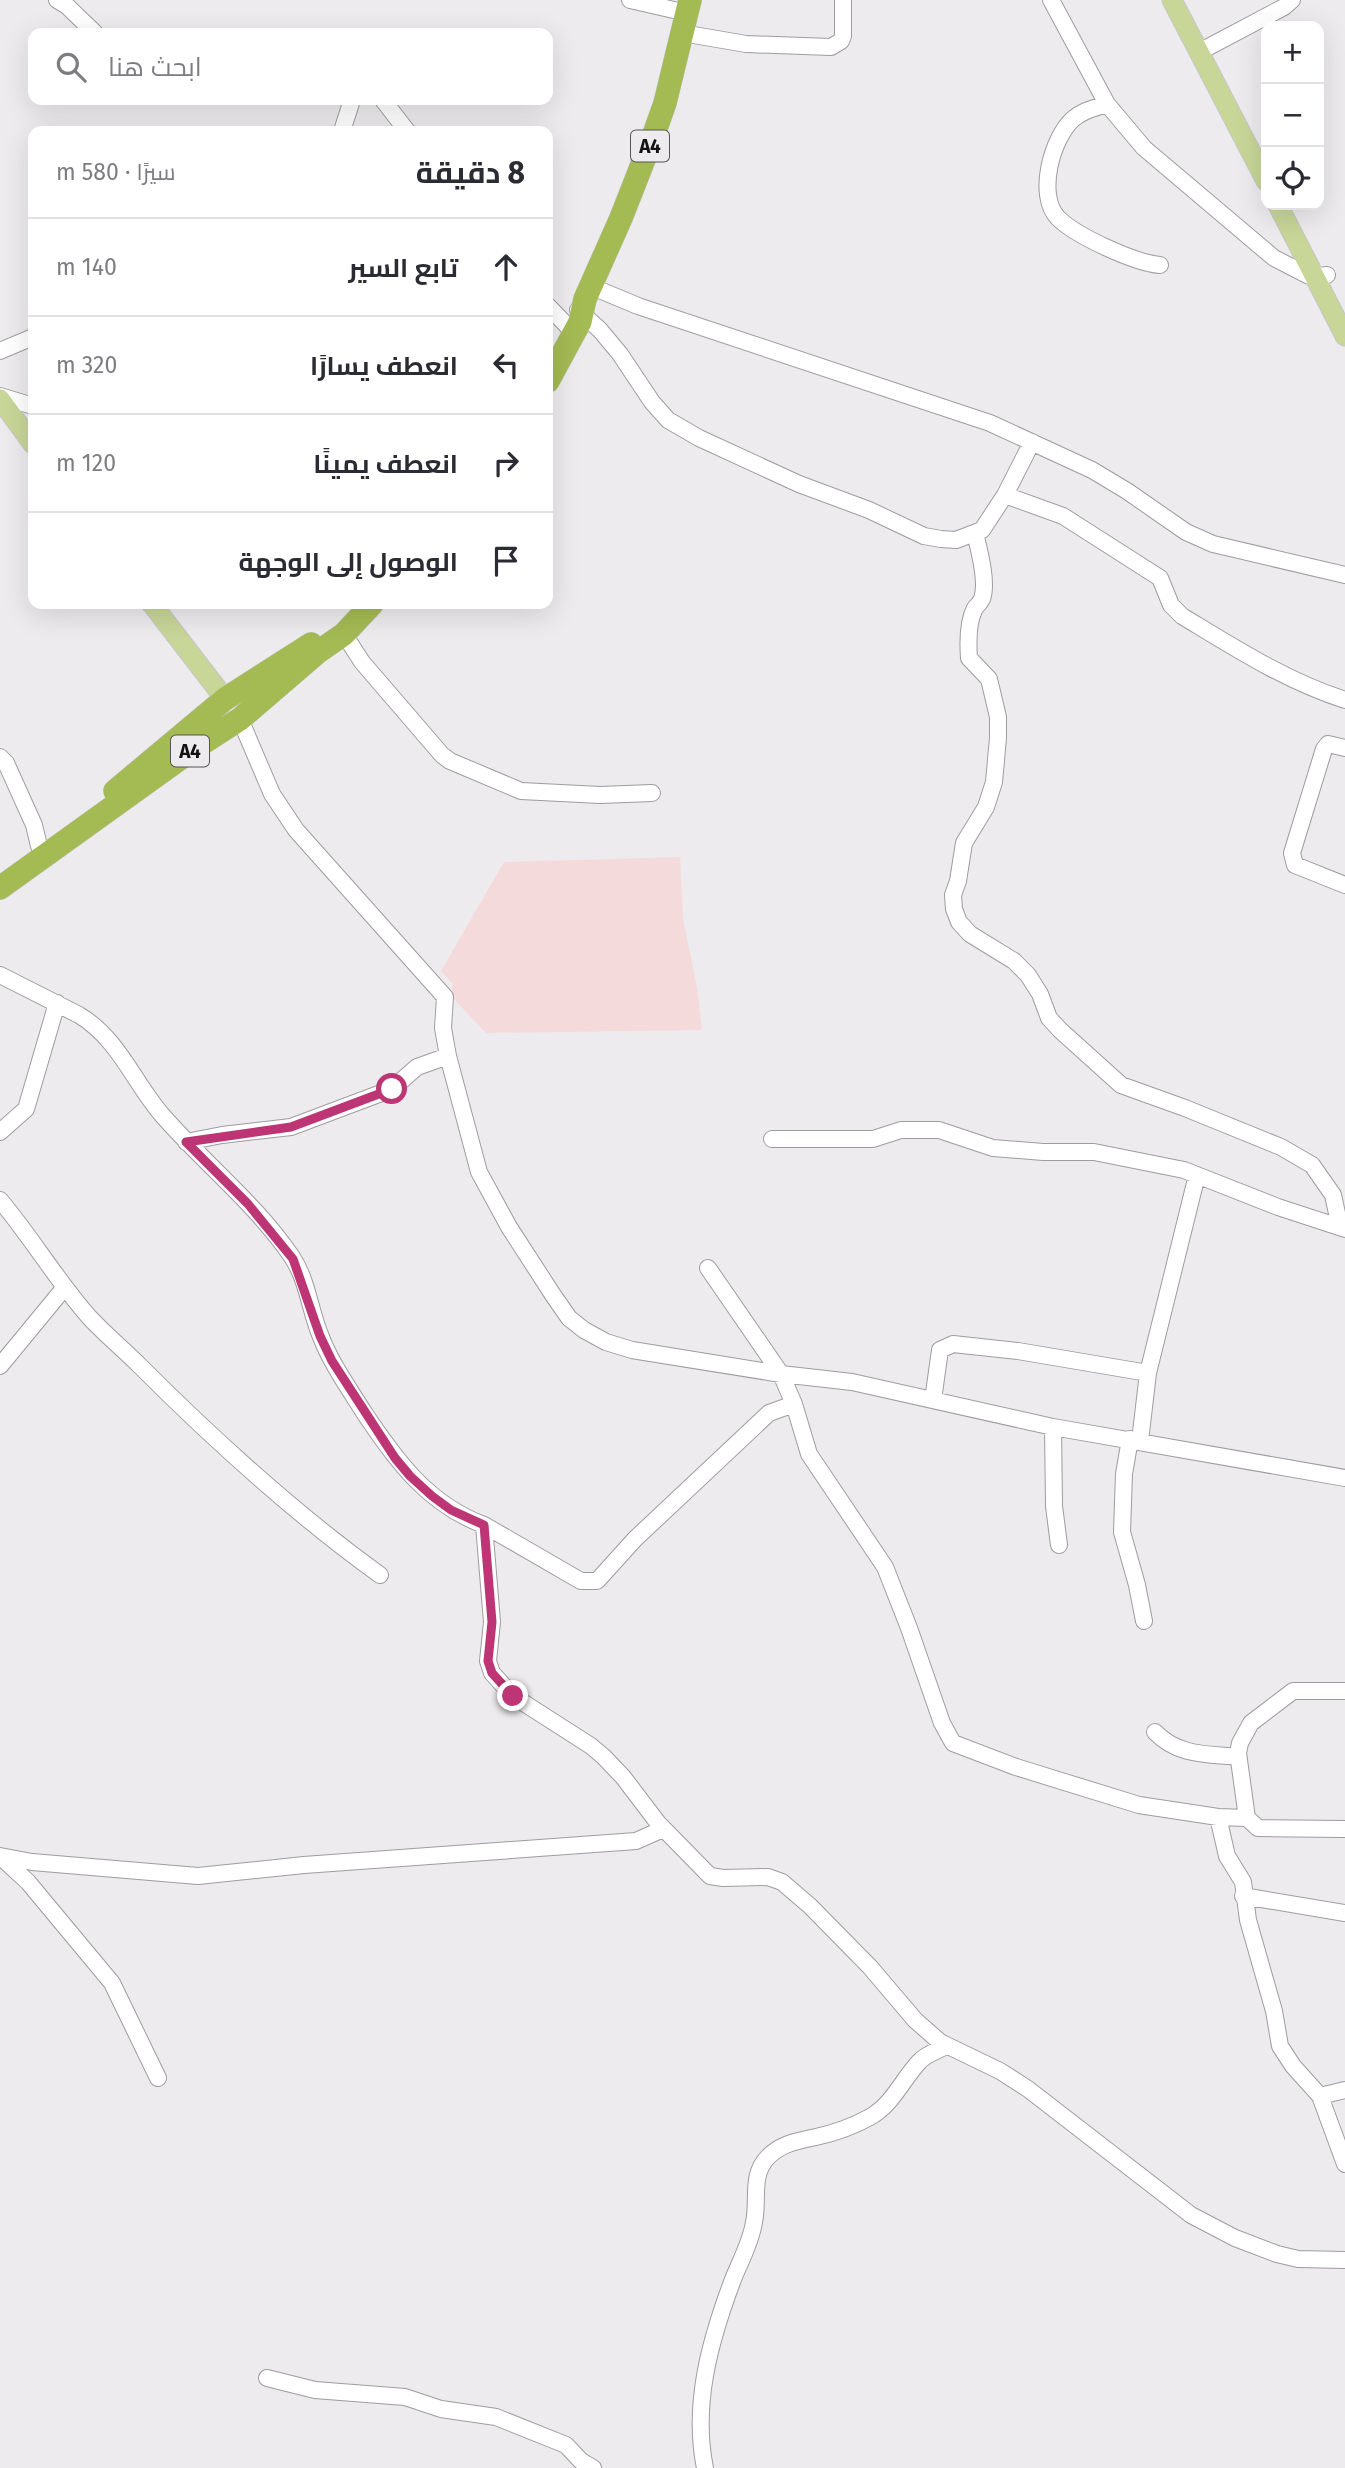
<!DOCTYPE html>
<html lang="ar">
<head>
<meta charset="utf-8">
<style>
	:root { --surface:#fff; --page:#f2f2f3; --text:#2b2b33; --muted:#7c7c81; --line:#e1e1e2 }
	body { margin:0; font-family:"Fira Sans",Cairo,sans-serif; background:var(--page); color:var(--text); direction:rtl }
	.controls { position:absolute; right:21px; top:21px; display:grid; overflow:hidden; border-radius:14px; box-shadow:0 7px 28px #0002 }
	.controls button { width:63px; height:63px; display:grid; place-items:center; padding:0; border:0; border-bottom:2px solid var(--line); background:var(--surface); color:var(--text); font:35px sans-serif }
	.stop { position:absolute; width:21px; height:21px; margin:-16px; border:5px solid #bd3574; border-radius:50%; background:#fff }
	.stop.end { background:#bd3574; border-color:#fff; box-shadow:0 2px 7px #0008 }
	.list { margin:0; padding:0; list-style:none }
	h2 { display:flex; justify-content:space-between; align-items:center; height:91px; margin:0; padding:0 28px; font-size:30px }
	h2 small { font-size:23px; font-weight:400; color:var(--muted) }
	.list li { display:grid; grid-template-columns:46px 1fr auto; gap:21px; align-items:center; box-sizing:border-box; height:98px; padding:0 28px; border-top:2px solid var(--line) }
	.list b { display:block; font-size:26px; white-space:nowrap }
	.list em { font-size:23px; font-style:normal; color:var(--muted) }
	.icon { flex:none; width:38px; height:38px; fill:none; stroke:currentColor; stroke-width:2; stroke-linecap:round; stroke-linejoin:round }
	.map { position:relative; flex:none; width:1345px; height:2468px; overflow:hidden; direction:ltr }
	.search { position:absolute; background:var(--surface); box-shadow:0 7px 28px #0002; left:28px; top:28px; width:525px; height:77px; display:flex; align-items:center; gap:18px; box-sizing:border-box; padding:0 24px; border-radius:14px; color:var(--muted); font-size:26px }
	.panel { position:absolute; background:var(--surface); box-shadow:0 7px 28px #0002; left:28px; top:126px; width:525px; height:483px; border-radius:14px; direction:rtl }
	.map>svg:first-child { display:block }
</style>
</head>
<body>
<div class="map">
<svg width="1345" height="2468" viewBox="0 0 1345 2468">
	<rect width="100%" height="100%" fill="#edebee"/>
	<path fill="#f5dadc" d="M 680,857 L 683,919 L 697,987 L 702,1030 L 486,1033 L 451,996 L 453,984 L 441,971 L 504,862 Z"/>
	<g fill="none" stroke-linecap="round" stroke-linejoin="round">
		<defs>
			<path id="minor" d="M 57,0 L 67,6 L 95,33
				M 630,0 L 687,13
				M 1051,0 L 1107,104 L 1144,148 L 1274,258 L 1307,275 L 1314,277 L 1327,275
				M 682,33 L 746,44 L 831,47 L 841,41 L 843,36 L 843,0
				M 1199,52 L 1284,7 L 1292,0
				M 383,100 L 407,131
				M 1107,104 C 1095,108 1083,110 1073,119 C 1052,138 1036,195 1058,218 C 1076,236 1135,263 1160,265
				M 342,131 L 352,100
				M 590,286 L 638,306 L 990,423 L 1092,470 L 1127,491 L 1186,532 L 1213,544 L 1345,575
				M 548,306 L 574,333
				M 578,310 L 600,330 L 620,354 L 652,402 L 668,420 L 699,438 L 799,484 L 869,510 L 924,536 L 941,539 L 956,540 L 982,530 L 1005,495
				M 0,351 L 33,337
				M 0,396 L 33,406
				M 1032,442 L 1005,495 L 1063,516 L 1160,578 L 1171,605 L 1182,616 C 1235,648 1286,681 1345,700
				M 975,533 C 979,550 988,582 982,599 C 981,601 976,607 975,608 C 968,621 968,644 969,658 L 989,679 L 998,717 L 998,738 L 994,782 L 986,807 L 964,843 L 958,881 L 953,895 L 954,909 L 959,922 L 970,934 L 1014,961 L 1028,975 L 1040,994 L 1049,1018 L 1060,1030 L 1121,1085 L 1185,1108 L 1281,1147 L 1312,1165 L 1333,1195 L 1340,1227
				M 344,634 L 362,662 L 442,755 L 450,761 L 521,791 L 600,795 L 652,793
				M 240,719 L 272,794 L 296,830 L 445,997 L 443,1028 L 448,1056 L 479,1172 L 509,1227 L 553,1295 L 569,1318 L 584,1330 L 606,1342 L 632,1350 L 781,1374 L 852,1382 L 1053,1427 L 1345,1478
				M 1345,748 L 1328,744 L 1324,749 L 1292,853 L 1295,865 L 1345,885
				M 0,757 L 6,763 L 34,825 L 39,846 L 46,856
				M 0,975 L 79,1015 C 119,1039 134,1083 163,1116 C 205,1164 256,1204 292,1257 C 308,1281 310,1312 321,1337 C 331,1363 348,1387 363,1411 C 395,1459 427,1504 484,1525 L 492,1622 L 488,1661 L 492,1673 L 513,1696 L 591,1746 L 604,1757 L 623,1777 L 658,1823 L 710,1876 L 723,1878 L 768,1877 L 782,1882 L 810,1906 L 870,1967 L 915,2020 L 940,2042 L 1000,2071 L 1028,2089 L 1191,2215 L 1235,2238 L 1277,2254 L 1298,2259 L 1345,2260
				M 0,1132 L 26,1109 L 57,1003
				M 772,1139 L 873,1139 L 901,1130 L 939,1130 L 993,1148 L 1043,1152 L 1094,1152 L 1184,1170 L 1278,1207 L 1345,1229
				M 186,1142 L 222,1135 L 291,1127 L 392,1089 L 417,1067 L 448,1056
				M 0,1200 C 32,1238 57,1281 90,1318 C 106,1335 124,1350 140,1366 C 215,1441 294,1513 380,1575
				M 708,1268 L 781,1374 L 794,1404 L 809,1454 L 885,1567 L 909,1628 L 942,1723 L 953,1743 L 1016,1767 L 1139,1805 L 1218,1817 L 1247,1818
				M 0,1366 L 65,1287
				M 933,1400 L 940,1350 L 953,1344 L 1018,1351 L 1148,1373
				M 1053,1427 L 1054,1506 L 1059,1545
				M 1130,1439 L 1124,1474 L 1122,1532 L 1137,1585 L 1144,1621
				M 1140,1441 L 1148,1373 L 1197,1175
				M 484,1525 L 581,1581 L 597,1581 L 635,1539 L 769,1413 L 794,1404
				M 1345,1691 L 1293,1691 L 1251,1723 L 1240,1743 L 1238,1753 L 1247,1818 L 1258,1828 L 1345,1829
				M 1155,1732 C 1178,1756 1207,1754 1238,1757
				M 1218,1817 L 1227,1856 L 1243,1882 L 1248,1920 L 1274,2011 L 1280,2046 L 1293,2066 L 1320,2096 L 1345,2164
				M 0,1856 L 32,1862 L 198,1876 L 304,1865 L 636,1841 L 663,1829
				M 2,1858 L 28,1882 L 112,1983 L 158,2078
				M 1243,1896 L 1345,1913
				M 1320,2096 L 1345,2090
				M 267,2378 L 315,2390 L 405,2397 L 441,2409 L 496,2417 L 566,2445 L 581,2461 L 593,2468
				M 705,2468 C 692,2405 710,2341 732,2282 C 739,2263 751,2243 754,2222 C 759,2200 750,2175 768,2157 C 782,2143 798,2141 816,2137 C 834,2133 854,2126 870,2117 C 893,2104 902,2080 919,2062 C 926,2054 937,2051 946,2046"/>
			<path id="major" d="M 1172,0 L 1266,181
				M 1278,205 L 1345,336
				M 0,399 L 33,444
				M 152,604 L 225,699"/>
			<path id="highway" d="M 548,381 L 580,322 L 585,299 L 621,218 L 654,134 L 665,103 L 690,0
				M 115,791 L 225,699 L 311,644
				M 0,888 L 192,750 L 240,719 L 318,652 L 344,634 L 372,604"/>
		</defs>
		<use href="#minor" stroke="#9e9c9f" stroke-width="18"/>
		<use href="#major" stroke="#c6c6c6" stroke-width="21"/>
		<use href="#highway" stroke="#c6c6c6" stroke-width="24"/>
		<use href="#minor" stroke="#fff" stroke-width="16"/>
		<use href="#major" stroke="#c8d698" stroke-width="19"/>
		<use href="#highway" stroke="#a4ba53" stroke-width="23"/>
	</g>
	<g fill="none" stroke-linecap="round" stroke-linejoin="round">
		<path stroke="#bd3574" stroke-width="9" d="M 392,1089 L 291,1127 L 186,1142 L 248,1204 L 293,1259 L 320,1336 L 332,1361 L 395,1458 L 410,1476 L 432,1496 L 451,1510 L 484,1525 L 492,1622 L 488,1661 L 492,1673 L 513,1696"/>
	</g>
	<g text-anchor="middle" stroke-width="7" stroke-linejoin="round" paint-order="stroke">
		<g fill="#edebee" stroke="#545355" stroke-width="2">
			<rect x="631" y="130.5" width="38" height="31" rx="5"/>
			<rect x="171" y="735.5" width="38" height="31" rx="5"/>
		</g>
		<g font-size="19" font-weight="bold" fill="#131213">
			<text x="650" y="153">A4</text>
			<text x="190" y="758">A4</text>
		</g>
	</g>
</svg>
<div class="controls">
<button>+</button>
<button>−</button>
<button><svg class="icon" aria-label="locate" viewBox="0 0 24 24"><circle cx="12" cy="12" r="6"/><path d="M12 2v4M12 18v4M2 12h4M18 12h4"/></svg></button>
</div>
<div class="stop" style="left:392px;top:1089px"></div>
<div class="stop end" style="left:513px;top:1696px"></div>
<div class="search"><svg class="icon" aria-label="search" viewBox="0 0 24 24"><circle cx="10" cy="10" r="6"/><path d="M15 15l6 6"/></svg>ابحث هنا</div>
<section class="panel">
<h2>8 دقيقة<small>سيرًا · 580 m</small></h2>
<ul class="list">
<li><svg class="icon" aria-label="ahead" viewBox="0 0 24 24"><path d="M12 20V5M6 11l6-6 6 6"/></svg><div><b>تابع السير</b></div><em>140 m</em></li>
<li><svg class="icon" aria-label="left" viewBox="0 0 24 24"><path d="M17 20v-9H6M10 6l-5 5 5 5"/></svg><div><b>انعطف يسارًا</b></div><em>320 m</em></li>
<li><svg class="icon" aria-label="right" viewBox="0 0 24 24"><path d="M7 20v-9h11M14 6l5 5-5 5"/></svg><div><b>انعطف يمينًا</b></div><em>120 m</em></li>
<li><svg class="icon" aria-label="arrive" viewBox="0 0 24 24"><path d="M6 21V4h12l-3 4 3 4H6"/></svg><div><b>الوصول إلى الوجهة</b></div></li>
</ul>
</section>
</div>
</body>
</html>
